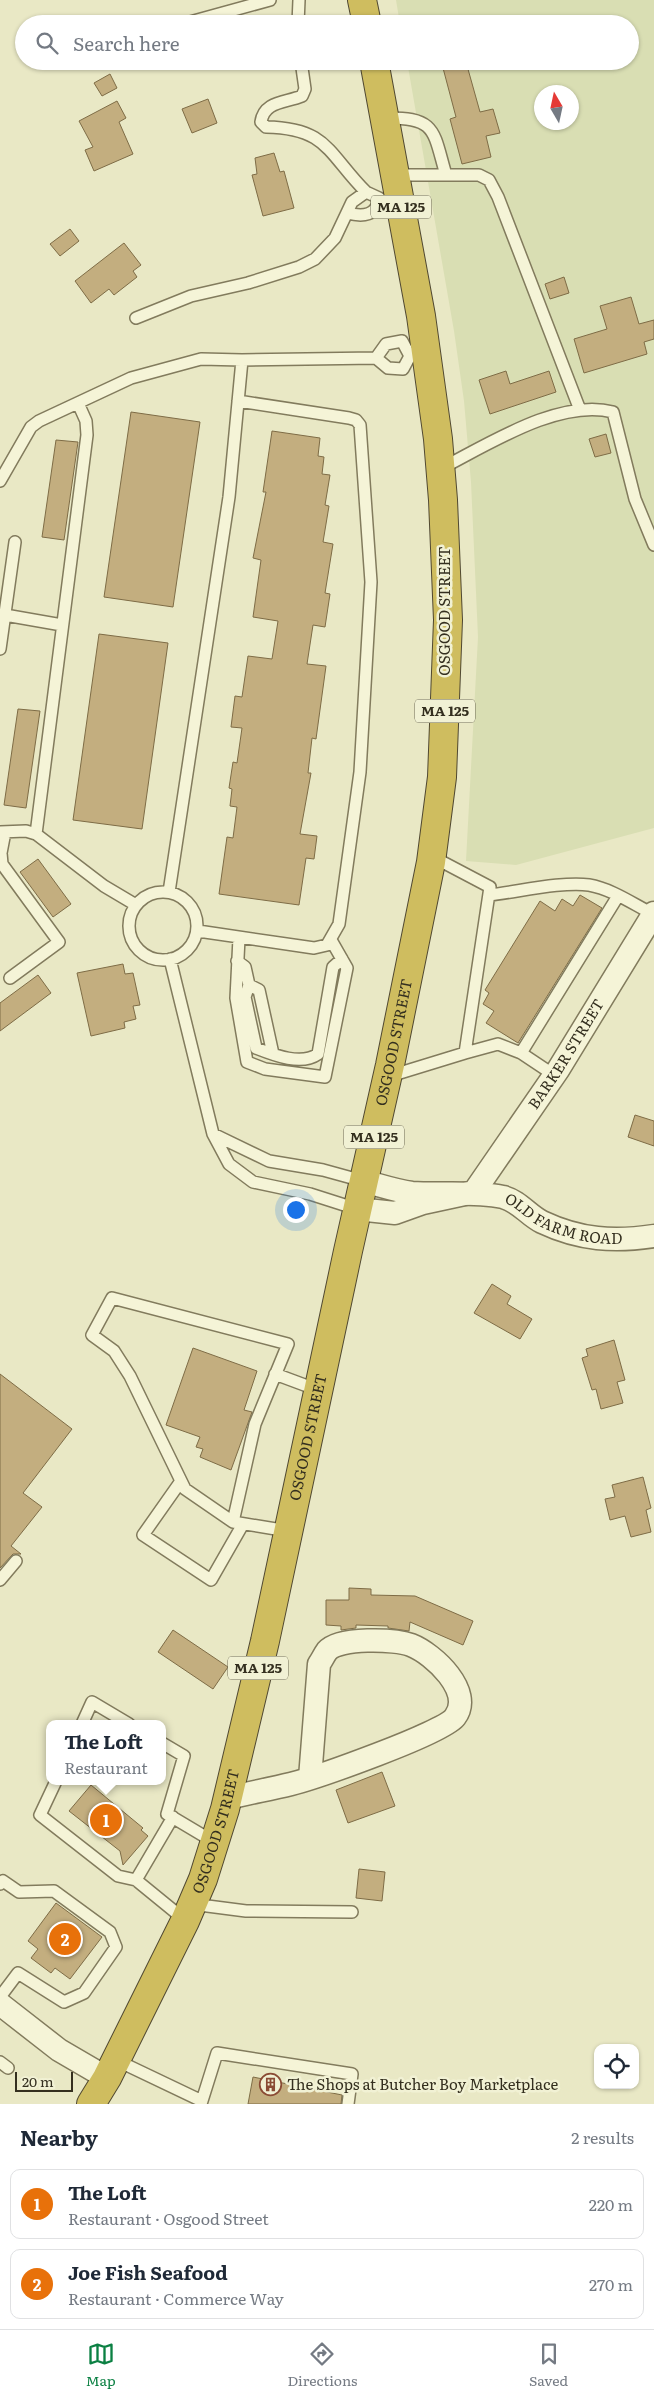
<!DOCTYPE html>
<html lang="en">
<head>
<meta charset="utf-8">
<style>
	:root { --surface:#fff; --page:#f6f6f7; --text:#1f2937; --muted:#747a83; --line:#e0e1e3; --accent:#0b8043 }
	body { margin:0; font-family:Literata,serif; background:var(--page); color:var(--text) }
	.controls { position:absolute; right:15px; bottom:15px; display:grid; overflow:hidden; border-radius:10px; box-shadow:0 1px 4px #0004 }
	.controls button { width:45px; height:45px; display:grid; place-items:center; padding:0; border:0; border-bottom:1px solid var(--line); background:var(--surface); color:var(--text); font:25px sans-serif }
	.compass { position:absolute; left:534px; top:85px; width:45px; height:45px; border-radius:50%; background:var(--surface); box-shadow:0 1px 4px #0004; rotate:351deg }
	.scale { position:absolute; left:15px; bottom:12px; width:58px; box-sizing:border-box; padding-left:5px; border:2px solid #342f1f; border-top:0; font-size:14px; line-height:18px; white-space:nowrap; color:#342f1f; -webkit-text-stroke:4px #f1f1d4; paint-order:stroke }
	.you { position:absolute; left:295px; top:1209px; width:18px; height:18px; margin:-12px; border:4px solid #fff; border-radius:50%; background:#1a73e8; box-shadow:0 0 0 8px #1a73e833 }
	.badge { display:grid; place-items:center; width:32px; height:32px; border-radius:50%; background:var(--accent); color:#fff; font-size:16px; font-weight:700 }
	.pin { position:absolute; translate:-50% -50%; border:2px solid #fff; box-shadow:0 1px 5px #0006 }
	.popup { position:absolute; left:46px; top:1720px; width:120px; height:65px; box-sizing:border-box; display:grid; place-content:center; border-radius:10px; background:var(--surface); filter:drop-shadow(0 1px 4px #0005); font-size:16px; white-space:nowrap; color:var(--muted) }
	.popup b { font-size:19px; color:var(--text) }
	.popup::after { content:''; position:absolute; left:50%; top:100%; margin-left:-10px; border:10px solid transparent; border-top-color:var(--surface) }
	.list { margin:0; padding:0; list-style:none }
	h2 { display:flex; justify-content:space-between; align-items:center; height:65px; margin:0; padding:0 20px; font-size:21px }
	h2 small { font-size:16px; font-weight:400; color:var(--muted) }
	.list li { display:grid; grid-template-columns:32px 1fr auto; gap:15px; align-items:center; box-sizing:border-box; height:70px; margin:0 10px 10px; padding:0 10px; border:1px solid var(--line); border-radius:10px }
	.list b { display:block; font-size:19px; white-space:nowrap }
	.list p { margin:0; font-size:16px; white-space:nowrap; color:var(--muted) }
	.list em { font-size:16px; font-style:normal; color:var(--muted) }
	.icon { flex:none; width:28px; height:28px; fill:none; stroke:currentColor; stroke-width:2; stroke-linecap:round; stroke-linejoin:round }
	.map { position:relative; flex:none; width:654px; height:2104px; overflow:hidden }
	.search { position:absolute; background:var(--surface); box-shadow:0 1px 4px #0004; left:15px; right:15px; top:15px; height:55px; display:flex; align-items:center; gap:12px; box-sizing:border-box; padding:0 18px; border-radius:28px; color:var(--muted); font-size:19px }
	.sheet { height:225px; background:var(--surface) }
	nav { display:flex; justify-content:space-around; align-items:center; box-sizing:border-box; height:70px; border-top:1px solid var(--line); background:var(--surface); font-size:14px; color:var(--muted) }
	nav a { display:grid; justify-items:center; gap:2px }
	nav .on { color:var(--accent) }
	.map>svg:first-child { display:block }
</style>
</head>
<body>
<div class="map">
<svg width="654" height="2104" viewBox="0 0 654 2104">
	<rect width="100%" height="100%" fill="#e9e8c5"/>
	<path fill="#d9deb3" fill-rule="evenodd" d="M 396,0 L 654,0 L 654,828 L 516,865 L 466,861 L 478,637 L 471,482 L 464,401 L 454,331 L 407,61 L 630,61 L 630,24 L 400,24 ZM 542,92 L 572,92 L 572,122 L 542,122 Z"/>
	<path fill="#c3ae7f" stroke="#7e6c46" d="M 466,62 L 480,112 L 493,109 L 500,133 L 486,136 L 491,157 L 462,164 L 450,119 L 456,117 L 443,68 Z
		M 110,74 L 117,88 L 102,96 L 94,83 Z
		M 208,99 L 217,123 L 192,133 L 182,109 Z
		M 117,101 L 126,118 L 119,122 L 133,154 L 94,171 L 85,150 L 93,147 L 79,121 Z
		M 274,153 L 280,172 L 284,171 L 294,208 L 263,216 L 252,175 L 257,174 L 255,158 Z
		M 70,229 L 79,241 L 60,256 L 50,244 Z
		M 124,243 L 141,265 L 133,271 L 137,277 L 114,295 L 109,289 L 91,303 L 75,281 Z
		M 564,277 L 569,293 L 550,299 L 545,284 Z
		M 631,297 L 639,324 L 654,320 L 654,339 L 644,342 L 647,354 L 584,373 L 574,339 L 607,329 L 600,306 Z
		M 506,371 L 510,384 L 549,371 L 556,392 L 490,414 L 479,380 Z
		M 131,412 L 200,422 L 173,607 L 104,597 Z
		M 272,431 L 320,438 L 318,456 L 324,457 L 322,474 L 330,475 L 325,505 L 329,506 L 323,542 L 333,544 L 325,593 L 330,594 L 325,627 L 313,625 L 307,664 L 326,666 L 316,739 L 312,738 L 308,773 L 311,773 L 300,834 L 317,836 L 314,859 L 306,858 L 299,905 L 219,894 L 227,837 L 233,838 L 237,807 L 230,806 L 232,789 L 229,788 L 233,762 L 237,763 L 242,728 L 231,727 L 235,696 L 242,697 L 248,656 L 272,659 L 278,621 L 253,617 L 261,560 L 253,558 L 266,492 L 263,492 Z
		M 606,434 L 611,453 L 595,457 L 589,439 Z
		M 56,440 L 78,442 L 64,540 L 42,537 Z
		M 99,634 L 168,643 L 142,829 L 73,820 Z
		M 18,709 L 40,711 L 26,808 L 4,805 Z
		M 38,859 L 71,904 L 53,917 L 20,872 Z
		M 580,895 L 602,908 L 518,1043 L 486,1023 L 494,1011 L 483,1004 L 489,993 L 485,990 L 540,901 L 555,911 L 562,899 L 573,906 Z
		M 123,964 L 125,974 L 133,973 L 140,1005 L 133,1006 L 136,1019 L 124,1022 L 125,1028 L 91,1036 L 77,973 Z
		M 38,975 L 51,993 L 0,1031 L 0,1003 Z
		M 635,1115 L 654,1121 L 654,1146 L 628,1137 Z
		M 492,1284 L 511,1296 L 507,1304 L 532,1319 L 520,1339 L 474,1313 Z
		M 614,1340 L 625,1380 L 617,1382 L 623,1403 L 601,1409 L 596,1389 L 592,1390 L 582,1358 L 588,1356 L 586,1349 Z
		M 193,1348 L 257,1371 L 244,1410 L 252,1412 L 231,1470 L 200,1457 L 203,1449 L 196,1447 L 200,1437 L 166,1425 Z
		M 0,1374 L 72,1429 L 23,1493 L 42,1507 L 11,1546 L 21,1554 L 13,1554 L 0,1568 Z
		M 643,1477 L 651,1508 L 646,1510 L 651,1532 L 631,1537 L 625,1516 L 610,1520 L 605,1499 L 615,1497 L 612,1485 Z
		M 349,1588 L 371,1589 L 371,1595 L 415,1596 L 473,1621 L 463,1645 L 410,1622 L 409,1631 L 388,1628 L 388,1626 L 356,1625 L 356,1628 L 341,1630 L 341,1626 L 326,1625 L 326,1600 L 349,1600 Z
		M 173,1630 L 228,1667 L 213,1689 L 158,1652 Z
		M 382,1772 L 395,1806 L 348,1823 L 336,1790 Z
		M 91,1785 L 143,1828 L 141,1830 L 148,1836 L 123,1865 L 120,1851 L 69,1811 Z
		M 359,1869 L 385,1872 L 382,1901 L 356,1898 Z
		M 56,1903 L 102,1937 L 70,1979 L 55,1968 L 51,1973 L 31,1958 L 38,1949 L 28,1941 Z
		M 253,2077 L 342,2095 L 341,2104 L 248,2104 Z"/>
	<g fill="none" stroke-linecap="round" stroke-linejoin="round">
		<defs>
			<path id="lane" d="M 190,22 L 270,0
				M 298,24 L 299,0
				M 301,61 L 305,89 L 302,96 C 285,103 264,101 261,122 L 266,127 C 328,128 328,154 366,192
				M 385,118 C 437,117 433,131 446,175
				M 395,175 L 479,175 L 489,180 L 498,197 L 580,410
				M 347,213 C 363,217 377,216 379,198
				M 136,318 L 191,296 L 248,283 L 299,267 L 315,259 L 335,238 L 352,202 L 366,192 L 379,198
				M 376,358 L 386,344 L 402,341 L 410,356
				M 442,468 C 489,444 560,398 613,412 L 635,499 L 654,545
				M 0,481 L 31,427 L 39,421 L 131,378 L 201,359 L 242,360
				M 5,615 L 62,625
				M 0,649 L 15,542
				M 0,832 L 26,831 L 36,834 L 104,886 L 136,905
				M 5,832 L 1,853 L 2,864 L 59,942 L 10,978
				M 36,834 L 87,435 L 86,421 L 78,403
				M129 926a34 34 0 1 1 68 0a34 34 0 1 1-68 0Z
				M 169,892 L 229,497 L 242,360 L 376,358 L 388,368 L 403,369 L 410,356
				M 489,895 C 517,892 563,881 589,885 C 612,889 633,904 653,914
				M 198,931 L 314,948 L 327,945 L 339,924 L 360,772 L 371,582 L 360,425 L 356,420 L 349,418 L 238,401
				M 239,938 L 236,998 L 247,1062 L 265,1069 L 325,1077 L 347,968 L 331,940
				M 170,959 L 213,1134 L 229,1164 L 253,1182 L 310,1194 L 357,1209
				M 237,961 L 245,967 L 249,985 L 245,997 L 256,1048 C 274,1055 301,1066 318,1054 L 333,967 L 342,959
				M 249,985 L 259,990 L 273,1054
				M 465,1053 L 498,1044 L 521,1053 L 554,1075
				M 521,1053 L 618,896
				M 390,1076 L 465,1053 L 490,887 L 433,857
				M 213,1134 L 269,1161 L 323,1170 L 363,1181
				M 275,1374 L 318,1390
				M 181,1481 L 143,1535 L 211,1580 L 243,1524
				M 233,1522 L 185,1489 L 130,1376 L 114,1351 L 92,1335 L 112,1298 L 288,1344 L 255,1424 L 233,1522 L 288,1531
				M 0,1580 L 16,1561
				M 82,1724 L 92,1702 L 129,1724
				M 162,1743 L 184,1756 L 167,1814 L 214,1842
				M 56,1781 L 40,1815 L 118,1876 L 136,1880 L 185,1920
				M 136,1880 L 173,1817
				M 0,1884 L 3,1881 L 19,1892 L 54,1891 L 110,1932 L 116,1947 L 84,1993 L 64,2002 L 18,1973 L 0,1997
				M 192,1904 L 246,1911 L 352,1912
				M 116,2060 L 202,2101
				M 0,2062 L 8,2068
				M 201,2104 L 217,2053 L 352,2074 L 348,2104"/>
			<g id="street">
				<path id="s1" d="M 363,1181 C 379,1185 396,1191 412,1193 C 443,1195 472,1191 503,1197 C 519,1201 528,1215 542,1222 C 580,1240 614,1242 654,1236"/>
				<path id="s2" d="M 357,1209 L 395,1213 L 423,1203 L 474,1192 L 558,1070 L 654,913"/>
				<path d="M 228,1798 C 249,1793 270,1789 291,1784 C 315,1778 444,1733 455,1717 C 474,1692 434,1654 411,1645 C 395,1639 339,1637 327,1651 C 324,1655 322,1660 319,1664 L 310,1778"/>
				<path d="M 0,2004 L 59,2050 L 107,2078"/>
			</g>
			<g id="highway">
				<path d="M 362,0 L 367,24"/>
				<path id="s3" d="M 91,2104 L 107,2078 L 185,1921 L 203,1879 L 225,1809 L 265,1641 L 348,1251 L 390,1065 L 431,862 L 442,777 L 448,620 L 443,500 L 438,439 L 421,316 L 374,61"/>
			</g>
		</defs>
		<use href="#lane" stroke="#827b5d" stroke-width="14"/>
		<use href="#street" stroke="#827b5d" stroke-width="25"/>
		<use href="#highway" stroke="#504831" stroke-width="30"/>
		<use href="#lane" stroke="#f5f4d7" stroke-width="11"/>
		<use href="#street" stroke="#f5f4d7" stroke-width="22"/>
		<use href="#highway" stroke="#cfbd5f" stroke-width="28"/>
	</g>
	<defs>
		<symbol id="building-ring" viewBox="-11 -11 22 22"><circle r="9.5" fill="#f1f1d4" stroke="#8a4b34" stroke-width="1.5"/><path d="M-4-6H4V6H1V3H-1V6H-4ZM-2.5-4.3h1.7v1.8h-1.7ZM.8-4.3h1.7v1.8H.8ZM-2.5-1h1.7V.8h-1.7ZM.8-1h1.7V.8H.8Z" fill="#8a4b34"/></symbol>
	</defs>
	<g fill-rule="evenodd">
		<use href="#building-ring" x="258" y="2072" width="25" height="25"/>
	</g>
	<g text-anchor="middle" stroke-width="5" stroke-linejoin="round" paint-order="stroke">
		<g fill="#f1f1d4" stroke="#6d6955" stroke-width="1">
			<rect x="371" y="195.5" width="60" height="23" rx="4"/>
			<rect x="415" y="699.5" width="60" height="23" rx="4"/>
			<rect x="344" y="1125.5" width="60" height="23" rx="4"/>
			<rect x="228" y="1656.5" width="60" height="23" rx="4"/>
		</g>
		<g font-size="14" font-weight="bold" fill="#342f1f">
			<text x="401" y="212">MA 125</text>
			<text x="445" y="716">MA 125</text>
			<text x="374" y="1142">MA 125</text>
			<text x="258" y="1673">MA 125</text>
		</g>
		<g font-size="15" fill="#342f1f" stroke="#f1f1d4">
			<text transform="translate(445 611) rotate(-90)" y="5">OSGOOD STREET</text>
			<text dy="5" stroke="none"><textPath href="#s3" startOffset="1110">OSGOOD STREET</textPath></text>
			<text dy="5" stroke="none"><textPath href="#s2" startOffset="286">BARKER STREET</textPath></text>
			<text dy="5" stroke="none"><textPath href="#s1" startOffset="208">OLD FARM ROAD</textPath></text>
			<text dy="5" stroke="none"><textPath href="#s3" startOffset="706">OSGOOD STREET</textPath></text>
			<text dy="5" stroke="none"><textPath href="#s3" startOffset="301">OSGOOD STREET</textPath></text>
		</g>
		<g font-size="15" fill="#342f1f" stroke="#f1f1d4" text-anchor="start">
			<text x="287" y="2090">The Shops at Butcher Boy Marketplace</text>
		</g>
	</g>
</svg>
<div class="controls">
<button><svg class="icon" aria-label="locate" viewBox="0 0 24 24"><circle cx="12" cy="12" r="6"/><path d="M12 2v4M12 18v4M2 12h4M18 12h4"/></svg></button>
</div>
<svg class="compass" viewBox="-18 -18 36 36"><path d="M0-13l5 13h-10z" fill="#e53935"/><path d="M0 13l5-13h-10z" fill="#747a83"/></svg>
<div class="scale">20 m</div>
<div class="you"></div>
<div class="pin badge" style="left:106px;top:1820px;background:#e8710a">1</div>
<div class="popup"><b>The Loft</b>Restaurant</div>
<div class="pin badge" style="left:65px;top:1939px;background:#e8710a">2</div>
<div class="search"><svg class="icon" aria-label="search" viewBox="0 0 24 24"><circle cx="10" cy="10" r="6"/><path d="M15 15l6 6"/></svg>Search here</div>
</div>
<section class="sheet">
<h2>Nearby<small>2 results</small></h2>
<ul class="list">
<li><span class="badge" style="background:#e8710a">1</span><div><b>The Loft</b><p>Restaurant · Osgood Street</p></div><em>220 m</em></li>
<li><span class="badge" style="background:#e8710a">2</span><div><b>Joe Fish Seafood</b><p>Restaurant · Commerce Way</p></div><em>270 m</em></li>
</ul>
</section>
<nav>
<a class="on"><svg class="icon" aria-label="map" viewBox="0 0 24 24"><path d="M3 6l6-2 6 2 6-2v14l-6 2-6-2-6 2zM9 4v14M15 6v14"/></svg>Map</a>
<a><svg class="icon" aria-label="directions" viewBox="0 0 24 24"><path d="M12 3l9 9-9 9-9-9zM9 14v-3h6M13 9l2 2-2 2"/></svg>Directions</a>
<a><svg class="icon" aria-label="saved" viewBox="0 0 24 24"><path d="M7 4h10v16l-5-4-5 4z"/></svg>Saved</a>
</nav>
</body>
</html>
